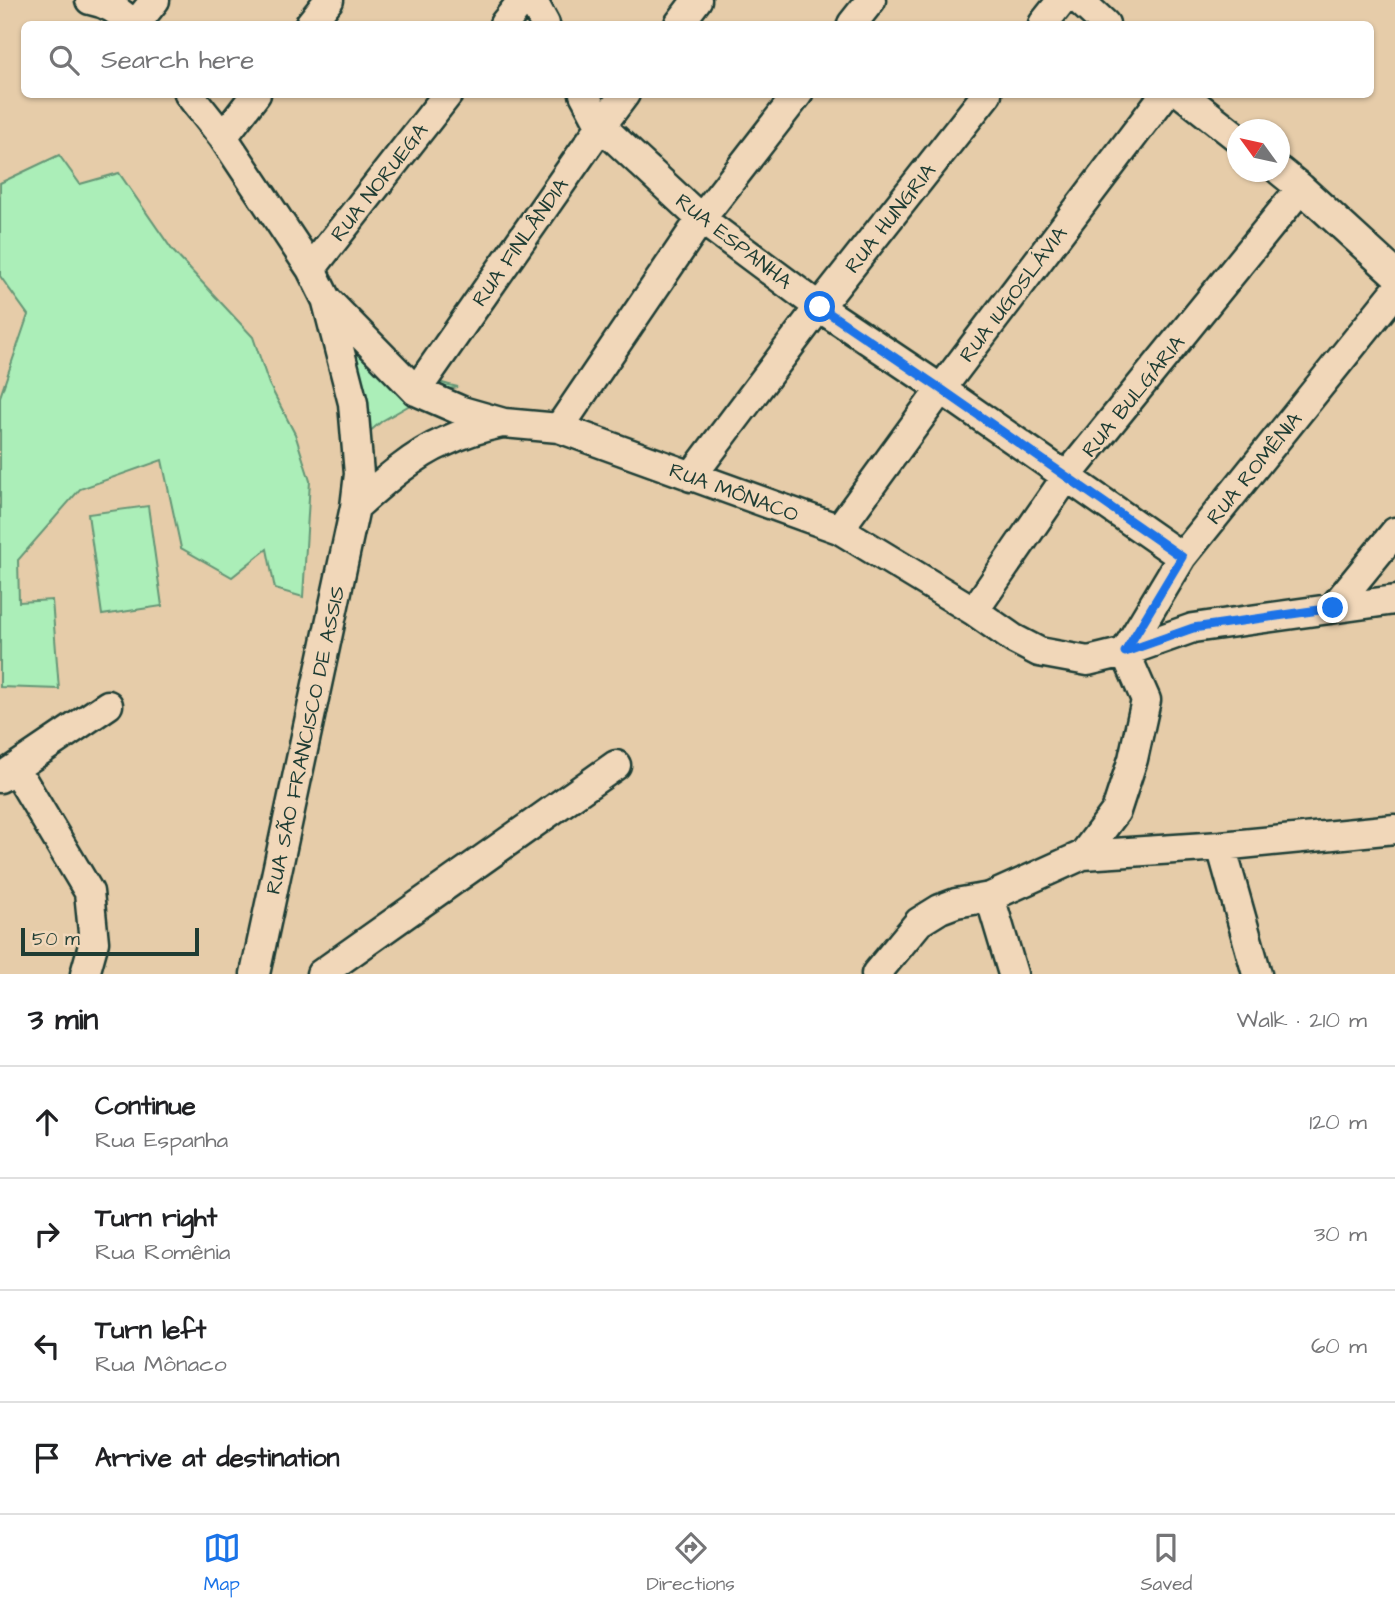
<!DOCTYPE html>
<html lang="en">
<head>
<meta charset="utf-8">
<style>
	:root { --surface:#fff; --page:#f2f2f2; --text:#202124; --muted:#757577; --line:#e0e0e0; --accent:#1a73e8 }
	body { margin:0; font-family:"Architects Daughter",sans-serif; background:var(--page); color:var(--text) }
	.compass { position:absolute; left:1227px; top:119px; width:63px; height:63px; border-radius:50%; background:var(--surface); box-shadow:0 2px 5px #0004; rotate:303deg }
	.scale { position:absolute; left:21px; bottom:18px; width:178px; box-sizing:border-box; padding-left:7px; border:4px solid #1f3d34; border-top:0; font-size:19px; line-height:24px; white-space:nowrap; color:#1f3d34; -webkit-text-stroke:5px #f1d7b9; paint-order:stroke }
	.stop { position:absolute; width:21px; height:21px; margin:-16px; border:5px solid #1a73e8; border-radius:50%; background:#fff }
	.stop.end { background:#1a73e8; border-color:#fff; box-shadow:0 2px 7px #0008 }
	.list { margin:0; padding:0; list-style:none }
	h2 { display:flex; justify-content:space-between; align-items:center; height:91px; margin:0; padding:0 28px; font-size:30px }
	h2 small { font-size:23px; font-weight:400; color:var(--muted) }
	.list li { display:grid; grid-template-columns:46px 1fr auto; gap:21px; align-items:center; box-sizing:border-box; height:112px; padding:0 28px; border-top:2px solid var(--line) }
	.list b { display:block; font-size:26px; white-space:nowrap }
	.list p { margin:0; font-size:23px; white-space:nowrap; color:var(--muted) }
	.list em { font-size:23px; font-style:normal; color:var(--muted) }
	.icon { flex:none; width:38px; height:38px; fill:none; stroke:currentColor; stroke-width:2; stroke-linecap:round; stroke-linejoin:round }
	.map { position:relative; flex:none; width:1395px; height:974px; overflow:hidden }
	.search { position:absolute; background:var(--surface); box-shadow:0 2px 5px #0004; left:21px; right:21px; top:21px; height:77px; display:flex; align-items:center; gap:18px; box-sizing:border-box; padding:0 24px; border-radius:10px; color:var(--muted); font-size:26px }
	.sheet { height:539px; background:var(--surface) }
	nav { display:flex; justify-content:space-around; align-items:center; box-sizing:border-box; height:98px; border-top:2px solid var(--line); background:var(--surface); font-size:19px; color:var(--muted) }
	nav a { display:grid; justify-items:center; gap:4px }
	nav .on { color:var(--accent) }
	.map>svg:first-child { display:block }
</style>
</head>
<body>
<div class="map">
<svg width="1395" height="974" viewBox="0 0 1395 974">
	<rect width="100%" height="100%" fill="#e6cca9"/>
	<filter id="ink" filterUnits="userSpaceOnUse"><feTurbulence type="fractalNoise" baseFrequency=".0143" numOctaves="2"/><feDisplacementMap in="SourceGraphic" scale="14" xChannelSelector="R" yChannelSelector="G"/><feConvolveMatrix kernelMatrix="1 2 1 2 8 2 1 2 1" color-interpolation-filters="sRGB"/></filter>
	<g filter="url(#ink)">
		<path fill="#abeeb8" stroke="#659676" stroke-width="2" d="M 59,155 L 80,184 L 119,173 L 173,251 L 253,337 L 269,384 L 295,434 L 310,481 L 303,597 L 275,589 L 267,549 L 232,577 L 181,548 L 162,460 L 80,489 L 18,560 L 19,602 L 52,600 L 59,689 L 0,687 L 0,397 L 28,315 L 0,276 L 0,183 Z
			M 352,342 C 386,358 421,380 458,387 L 431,393 L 382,421 L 361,439 L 360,378 Z
			M 148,506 L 162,606 L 102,615 L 88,514 Z"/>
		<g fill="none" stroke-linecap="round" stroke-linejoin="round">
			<defs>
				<path id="minor" d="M 90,0 C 107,3 122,13 133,24
					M 532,0 L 545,24
					M 1079,0 L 1105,24
					M 136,24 L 155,0
					M 310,24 L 329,0
					M 504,24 L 523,0
					M 679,24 L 697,0
					M 852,24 L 871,0
					M 1043,24 L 1062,0
					M 189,94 L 223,137 L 311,269 L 326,299 L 416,391 L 462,411 L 504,423 L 559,428 L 839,529 L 974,611 L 1014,639 L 1039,652 L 1088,661 L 1125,652 L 1193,628 L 1395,600
					M 584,94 L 601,126 L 701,219 L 819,307 L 941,389 L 1182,557
					M 1182,94 L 1238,138
					M 223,137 L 256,94
					M 1280,171 L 1301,188 L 1395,274
					M 311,269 L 448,94
					M 416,391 L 601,126 L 625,94
					M 559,428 L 701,219 L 798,94
					M 691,477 L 819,307 L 987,94
					M 355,507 C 381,484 413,455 444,442 C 463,433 482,427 502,423
					M 839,529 L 941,389 L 1165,94
					M 1333,608 L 1395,532
					M 974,611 L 1067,476 L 1301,188
					M 15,768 L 89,892 L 94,942 L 85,974
					M 0,778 L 108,705
					M 1221,846 L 1257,974
					M 1083,855 L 1116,811 L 1133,759 L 1146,700 L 1125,652 L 1182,557 L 1395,292
					M 990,897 L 1013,974
					M 255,974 L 355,507 L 359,474 L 353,403 L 327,302
					M 321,974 L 616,765
					M 876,974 L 919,922 L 940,909 L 956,903 L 990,897 L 1083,855 L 1221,846 L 1395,829"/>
			</defs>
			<use href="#minor" stroke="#1f3d34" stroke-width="33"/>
			<use href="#minor" stroke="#f1d7b9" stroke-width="28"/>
		</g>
	</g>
	<g fill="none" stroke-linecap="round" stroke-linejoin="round" filter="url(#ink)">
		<path stroke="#1a73e8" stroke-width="9" d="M 820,307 L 941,389 L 1182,557 L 1125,652 L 1193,628 L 1333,608"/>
	</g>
	<g text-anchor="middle" stroke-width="5" stroke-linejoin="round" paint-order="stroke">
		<g font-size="21" fill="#1f3d34" stroke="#f1d7b9">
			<text transform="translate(379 182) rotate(-52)" y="7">RUA NORUEGA</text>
			<text transform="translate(890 218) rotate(-52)" y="7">RUA HUNGRIA</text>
			<text transform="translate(734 241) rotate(38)" y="7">RUA ESPANHA</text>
			<text transform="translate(520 242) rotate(-55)" y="7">RUA FINLÂNDIA</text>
			<text transform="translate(1013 294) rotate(-53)" y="7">RUA IUGOSLÁVIA</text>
			<text transform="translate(1133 396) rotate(-51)" y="7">RUA BULGÁRIA</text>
			<text transform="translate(1254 468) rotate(-51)" y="7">RUA ROMÊNIA</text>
			<text transform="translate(734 492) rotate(20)" y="7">RUA MÔNACO</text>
			<text transform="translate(305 740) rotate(-78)" y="7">RUA SÃO FRANCISCO DE ASSIS</text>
		</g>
	</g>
</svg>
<svg class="compass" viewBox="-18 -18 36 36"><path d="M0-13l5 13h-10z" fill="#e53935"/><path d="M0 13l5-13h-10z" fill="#757577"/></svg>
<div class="scale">50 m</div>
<div class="stop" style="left:820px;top:307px"></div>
<div class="stop end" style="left:1333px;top:608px"></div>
<div class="search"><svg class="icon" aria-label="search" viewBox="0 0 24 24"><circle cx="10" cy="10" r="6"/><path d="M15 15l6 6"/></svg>Search here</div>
</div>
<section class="sheet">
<h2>3 min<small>Walk · 210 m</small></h2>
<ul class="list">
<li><svg class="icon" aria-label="ahead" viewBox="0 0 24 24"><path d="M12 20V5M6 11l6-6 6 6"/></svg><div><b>Continue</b><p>Rua Espanha</p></div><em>120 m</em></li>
<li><svg class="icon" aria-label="right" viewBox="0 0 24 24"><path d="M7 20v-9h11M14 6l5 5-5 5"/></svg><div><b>Turn right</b><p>Rua Romênia</p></div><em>30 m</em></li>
<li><svg class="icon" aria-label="left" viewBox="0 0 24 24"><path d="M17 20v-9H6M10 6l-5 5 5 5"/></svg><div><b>Turn left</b><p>Rua Mônaco</p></div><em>60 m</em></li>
<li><svg class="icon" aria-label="arrive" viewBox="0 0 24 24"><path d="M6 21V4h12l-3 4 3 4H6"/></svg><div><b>Arrive at destination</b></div></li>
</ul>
</section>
<nav>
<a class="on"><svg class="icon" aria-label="map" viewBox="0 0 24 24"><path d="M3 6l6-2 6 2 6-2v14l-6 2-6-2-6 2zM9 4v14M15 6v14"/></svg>Map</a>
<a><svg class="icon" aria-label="directions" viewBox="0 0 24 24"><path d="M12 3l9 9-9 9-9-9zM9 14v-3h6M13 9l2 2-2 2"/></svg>Directions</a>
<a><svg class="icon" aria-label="saved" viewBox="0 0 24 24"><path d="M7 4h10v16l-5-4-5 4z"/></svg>Saved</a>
</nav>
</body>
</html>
